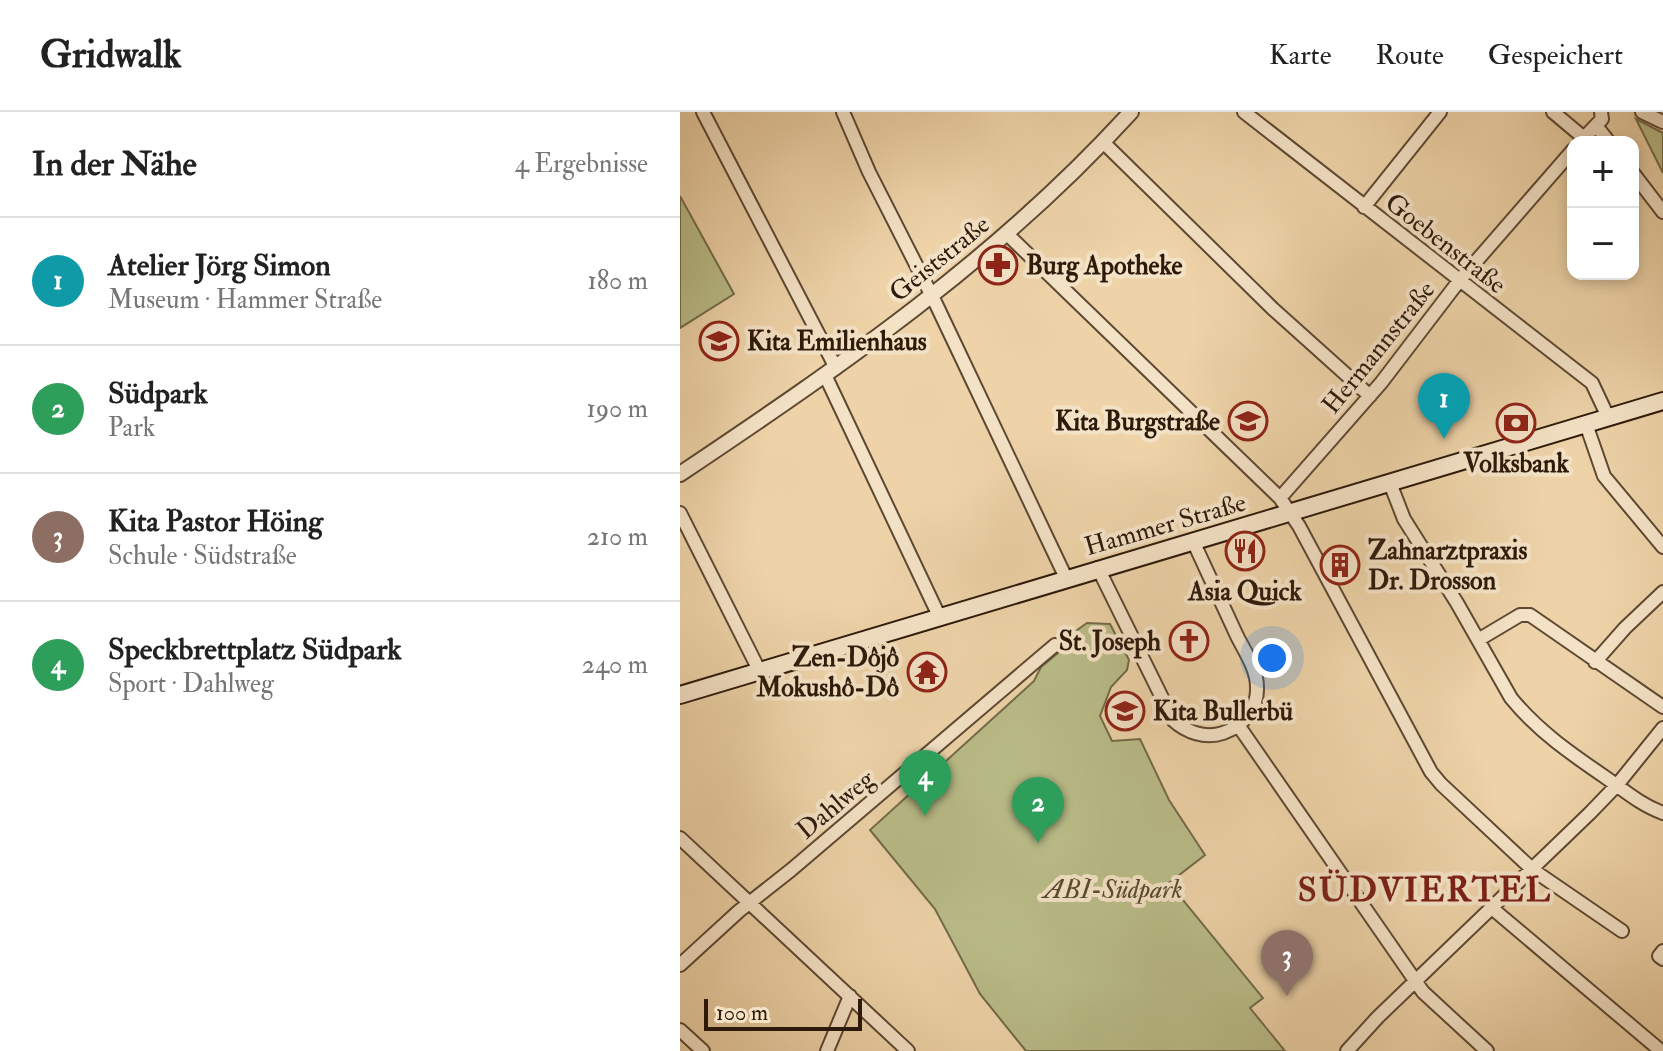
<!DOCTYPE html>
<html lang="de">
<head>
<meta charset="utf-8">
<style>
	:root { --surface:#fff; --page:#f2f2f2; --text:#222; --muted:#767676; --line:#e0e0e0; --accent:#7c3aed }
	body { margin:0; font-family:"IM FELL Double Pica",serif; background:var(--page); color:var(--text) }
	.controls { position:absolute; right:24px; top:24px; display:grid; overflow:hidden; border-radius:16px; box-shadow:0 4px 12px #0003 }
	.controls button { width:72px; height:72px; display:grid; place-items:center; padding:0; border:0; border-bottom:2px solid var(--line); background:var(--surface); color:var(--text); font:40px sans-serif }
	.scale { position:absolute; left:24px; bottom:20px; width:158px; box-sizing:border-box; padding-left:8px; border:4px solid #2d1a0a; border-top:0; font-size:22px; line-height:28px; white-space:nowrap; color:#2d1a0a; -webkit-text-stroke:6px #f4e2c6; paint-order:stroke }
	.you { position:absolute; left:592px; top:546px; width:28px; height:28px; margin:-20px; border:6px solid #fff; border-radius:50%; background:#1a73e8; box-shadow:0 0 0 12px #1a73e833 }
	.badge { display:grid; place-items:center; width:52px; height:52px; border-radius:50%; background:var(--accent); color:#fff; font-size:26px; font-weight:700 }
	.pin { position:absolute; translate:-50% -66px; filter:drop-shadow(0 2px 4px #0008) }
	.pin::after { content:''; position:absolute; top:42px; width:28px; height:24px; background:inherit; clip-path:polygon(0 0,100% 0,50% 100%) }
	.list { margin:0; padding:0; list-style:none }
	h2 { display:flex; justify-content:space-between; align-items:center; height:104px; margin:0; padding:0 32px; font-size:34px }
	h2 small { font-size:26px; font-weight:400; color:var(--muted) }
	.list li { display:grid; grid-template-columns:52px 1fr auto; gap:24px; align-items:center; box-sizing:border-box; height:128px; padding:0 32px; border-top:2px solid var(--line) }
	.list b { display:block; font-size:30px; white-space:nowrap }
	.list p { margin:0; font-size:26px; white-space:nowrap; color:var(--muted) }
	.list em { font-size:26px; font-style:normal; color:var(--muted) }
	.map { position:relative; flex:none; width:983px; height:939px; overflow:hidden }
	header { display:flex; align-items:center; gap:48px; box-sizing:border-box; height:112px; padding:0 40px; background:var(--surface); border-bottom:2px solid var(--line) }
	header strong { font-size:38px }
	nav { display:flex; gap:44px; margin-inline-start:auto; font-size:28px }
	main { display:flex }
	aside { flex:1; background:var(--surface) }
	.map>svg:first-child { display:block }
</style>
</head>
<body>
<header>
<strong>Gridwalk</strong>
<nav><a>Karte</a><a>Route</a><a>Gespeichert</a></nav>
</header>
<main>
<aside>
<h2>In der Nähe<small>4 Ergebnisse</small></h2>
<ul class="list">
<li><span class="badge" style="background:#0f9aa8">1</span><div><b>Atelier Jörg Simon</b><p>Museum · Hammer Straße</p></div><em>180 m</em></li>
<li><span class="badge" style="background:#2e9e5b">2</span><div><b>Südpark</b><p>Park</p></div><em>190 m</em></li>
<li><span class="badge" style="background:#8d6e63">3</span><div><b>Kita Pastor Höing</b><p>Schule · Südstraße</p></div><em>210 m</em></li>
<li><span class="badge" style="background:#2e9e5b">4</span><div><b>Speckbrettplatz Südpark</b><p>Sport · Dahlweg</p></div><em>240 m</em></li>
</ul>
</aside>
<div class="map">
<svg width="983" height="939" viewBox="0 0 983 939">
	<rect width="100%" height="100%" fill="#eed3a8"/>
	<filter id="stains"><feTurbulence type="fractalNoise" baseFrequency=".0025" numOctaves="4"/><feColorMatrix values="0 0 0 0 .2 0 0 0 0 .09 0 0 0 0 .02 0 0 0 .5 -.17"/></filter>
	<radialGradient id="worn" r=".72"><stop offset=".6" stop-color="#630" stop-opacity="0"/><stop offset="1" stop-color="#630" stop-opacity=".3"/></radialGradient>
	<path fill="#b9bc88" stroke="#736b49" stroke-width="2" d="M 956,7 L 983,21 L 983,61 Z
		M 0,84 L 54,182 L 0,216 Z
		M 407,511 L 430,512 L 449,548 L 447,558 L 431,575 L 420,604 L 432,629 L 460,627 L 489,688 L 525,743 L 489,771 L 583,886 L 570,896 L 605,939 L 346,939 L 300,882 L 255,797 L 190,718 L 354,569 L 361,555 L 378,541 L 379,531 Z"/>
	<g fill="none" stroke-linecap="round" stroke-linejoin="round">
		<defs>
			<path id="minor" d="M 23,0 L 156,256
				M 163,0 L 189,60 L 256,192 L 386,466
				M 564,0 L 912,271 L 928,305
				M 873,0 L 904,26
				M 962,0 L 983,10
				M 917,15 L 929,30
				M 423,30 L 593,197 L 690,284
				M 900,30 L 922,7 L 921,0
				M 953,61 L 983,100
				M 684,95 L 760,0
				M 327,122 L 600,386 L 619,414 L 751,660 L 761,672 L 853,758 L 942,819
				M 145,263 L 260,506
				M 906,312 L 924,364 L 983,435
				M 710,371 L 724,407 L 777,491 L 831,586 C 858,619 890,641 925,665 C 945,679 961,693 983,701
				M 600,386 L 701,271 L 779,169 L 893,38
				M 0,401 L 79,558
				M 418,456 L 493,608 C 506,620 525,627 543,621 C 563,614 578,597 577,575 C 577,557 565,540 557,524 C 542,492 528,461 513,429
				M 798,528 L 840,503 L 850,503 L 983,595
				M 915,550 L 945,516 L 983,480
				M 558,613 L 743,880 L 807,939
				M 0,726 L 228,939
				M 813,797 L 981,939
				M 983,839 L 979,844 L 983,847
				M 0,853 L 59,799 L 111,758 L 375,533
				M 0,918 L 23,939
				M 147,939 L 170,884
				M 667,939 L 698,905 L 910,701 L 937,673 L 983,616"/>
			<path id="tertiary" d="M 0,362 C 164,252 317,147 451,0"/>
			<path id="secondary" d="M 0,583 L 983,289"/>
		</defs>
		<use href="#minor" stroke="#5d4832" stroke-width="16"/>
		<use href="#tertiary" stroke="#5d4832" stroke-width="18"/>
		<use href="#secondary" stroke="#2d1a0a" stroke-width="20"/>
		<use href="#minor" stroke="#f4e2c6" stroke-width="12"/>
		<use href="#tertiary" stroke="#f4e2c6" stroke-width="14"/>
		<use href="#secondary" stroke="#f4e2c6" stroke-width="16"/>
	</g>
	<defs>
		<symbol id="pharmacy-ring" viewBox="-11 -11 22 22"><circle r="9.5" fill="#f4e2c6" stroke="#8f2418" stroke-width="1.5"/><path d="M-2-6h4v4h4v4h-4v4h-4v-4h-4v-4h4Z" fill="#8f2418"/></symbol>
		<symbol id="school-ring" viewBox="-11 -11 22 22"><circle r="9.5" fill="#f4e2c6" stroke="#8f2418" stroke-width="1.5"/><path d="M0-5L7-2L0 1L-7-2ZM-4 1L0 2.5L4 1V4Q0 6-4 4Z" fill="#8f2418"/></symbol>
		<symbol id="bank-ring" viewBox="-11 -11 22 22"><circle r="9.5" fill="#f4e2c6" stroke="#8f2418" stroke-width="1.5"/><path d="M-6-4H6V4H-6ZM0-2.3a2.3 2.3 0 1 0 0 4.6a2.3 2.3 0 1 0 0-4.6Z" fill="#8f2418"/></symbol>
		<symbol id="restaurant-ring" viewBox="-11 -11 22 22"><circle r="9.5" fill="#f4e2c6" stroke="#8f2418" stroke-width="1.5"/><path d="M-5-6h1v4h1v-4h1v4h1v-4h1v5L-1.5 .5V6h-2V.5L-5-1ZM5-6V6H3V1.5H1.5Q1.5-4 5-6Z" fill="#8f2418"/></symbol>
		<symbol id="building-ring" viewBox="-11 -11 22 22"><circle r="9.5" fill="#f4e2c6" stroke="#8f2418" stroke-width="1.5"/><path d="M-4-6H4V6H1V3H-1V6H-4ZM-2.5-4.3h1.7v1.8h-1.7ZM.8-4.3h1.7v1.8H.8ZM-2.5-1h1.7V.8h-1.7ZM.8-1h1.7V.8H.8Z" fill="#8f2418"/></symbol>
		<symbol id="church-ring" viewBox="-11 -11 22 22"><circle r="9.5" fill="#f4e2c6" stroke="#8f2418" stroke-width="1.5"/><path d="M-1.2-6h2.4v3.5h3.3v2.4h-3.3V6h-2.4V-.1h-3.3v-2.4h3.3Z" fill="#8f2418"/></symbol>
		<symbol id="temple-ring" viewBox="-11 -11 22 22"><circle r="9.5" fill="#f4e2c6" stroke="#8f2418" stroke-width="1.5"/><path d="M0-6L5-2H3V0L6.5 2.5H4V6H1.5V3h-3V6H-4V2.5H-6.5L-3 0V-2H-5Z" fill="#8f2418"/></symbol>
	</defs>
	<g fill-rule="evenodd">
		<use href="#pharmacy-ring" x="296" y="131" width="44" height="44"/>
		<use href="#school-ring" x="17" y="207" width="44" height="44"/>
		<use href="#school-ring" x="546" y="287" width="44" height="44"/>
		<use href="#bank-ring" x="814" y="289" width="44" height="44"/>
		<use href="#restaurant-ring" x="543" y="417" width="44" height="44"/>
		<use href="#building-ring" x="638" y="431" width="44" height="44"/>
		<use href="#church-ring" x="487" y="507" width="44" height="44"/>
		<use href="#temple-ring" x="225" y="538" width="44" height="44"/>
		<use href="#school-ring" x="423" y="577" width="44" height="44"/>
	</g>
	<g text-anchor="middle" stroke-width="8" stroke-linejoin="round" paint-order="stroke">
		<g font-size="26" fill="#2d1a0a" stroke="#f4e2c6">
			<text transform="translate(766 131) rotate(38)" y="9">Goebenstraße</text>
			<text transform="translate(259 146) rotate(-39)" y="9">Geiststraße</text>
			<text transform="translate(698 235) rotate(-51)" y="9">Hermannstraße</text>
			<text transform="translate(485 412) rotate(-16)" y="9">Hammer Straße</text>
			<text transform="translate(155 692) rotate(-40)" y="9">Dahlweg</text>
		</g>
		<g font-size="26" font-weight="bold" fill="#2d1a0a" stroke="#f4e2c6" text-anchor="start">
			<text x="346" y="162">Burg Apotheke</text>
			<text x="67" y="238">Kita Emilienhaus</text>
			<text x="540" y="318" text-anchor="end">Kita Burgstraße</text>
			<text x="836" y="360" text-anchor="middle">Volksbank</text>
			<text x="688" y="447">Zahnarztpraxis<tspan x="688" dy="30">Dr. Drosson</tspan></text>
			<text x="565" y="488" text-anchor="middle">Asia Quick</text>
			<text x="481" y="538" text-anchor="end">St. Joseph</text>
			<text x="219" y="554" text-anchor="end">Zen-Dôjô<tspan x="219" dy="30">Mokushô-Dô</tspan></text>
			<text x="473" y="608">Kita Bullerbü</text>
		</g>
		<g font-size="26" font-style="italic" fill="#574b30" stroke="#f4e2c6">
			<text x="433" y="786">ABI-Südpark</text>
		</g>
		<g font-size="34" font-weight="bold" letter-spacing="2" fill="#7a1f14" stroke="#f4e2c6">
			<text x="745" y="789">SÜDVIERTEL</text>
		</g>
	</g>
	<rect width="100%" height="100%" filter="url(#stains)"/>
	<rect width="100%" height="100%" fill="url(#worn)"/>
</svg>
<div class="controls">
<button>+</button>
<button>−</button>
</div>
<div class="scale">100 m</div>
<div class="you"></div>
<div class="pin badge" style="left:764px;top:327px;background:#0f9aa8">1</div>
<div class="pin badge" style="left:358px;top:731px;background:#2e9e5b">2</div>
<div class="pin badge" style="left:607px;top:884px;background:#8d6e63">3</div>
<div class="pin badge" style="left:245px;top:704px;background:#2e9e5b">4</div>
</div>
</main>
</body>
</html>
